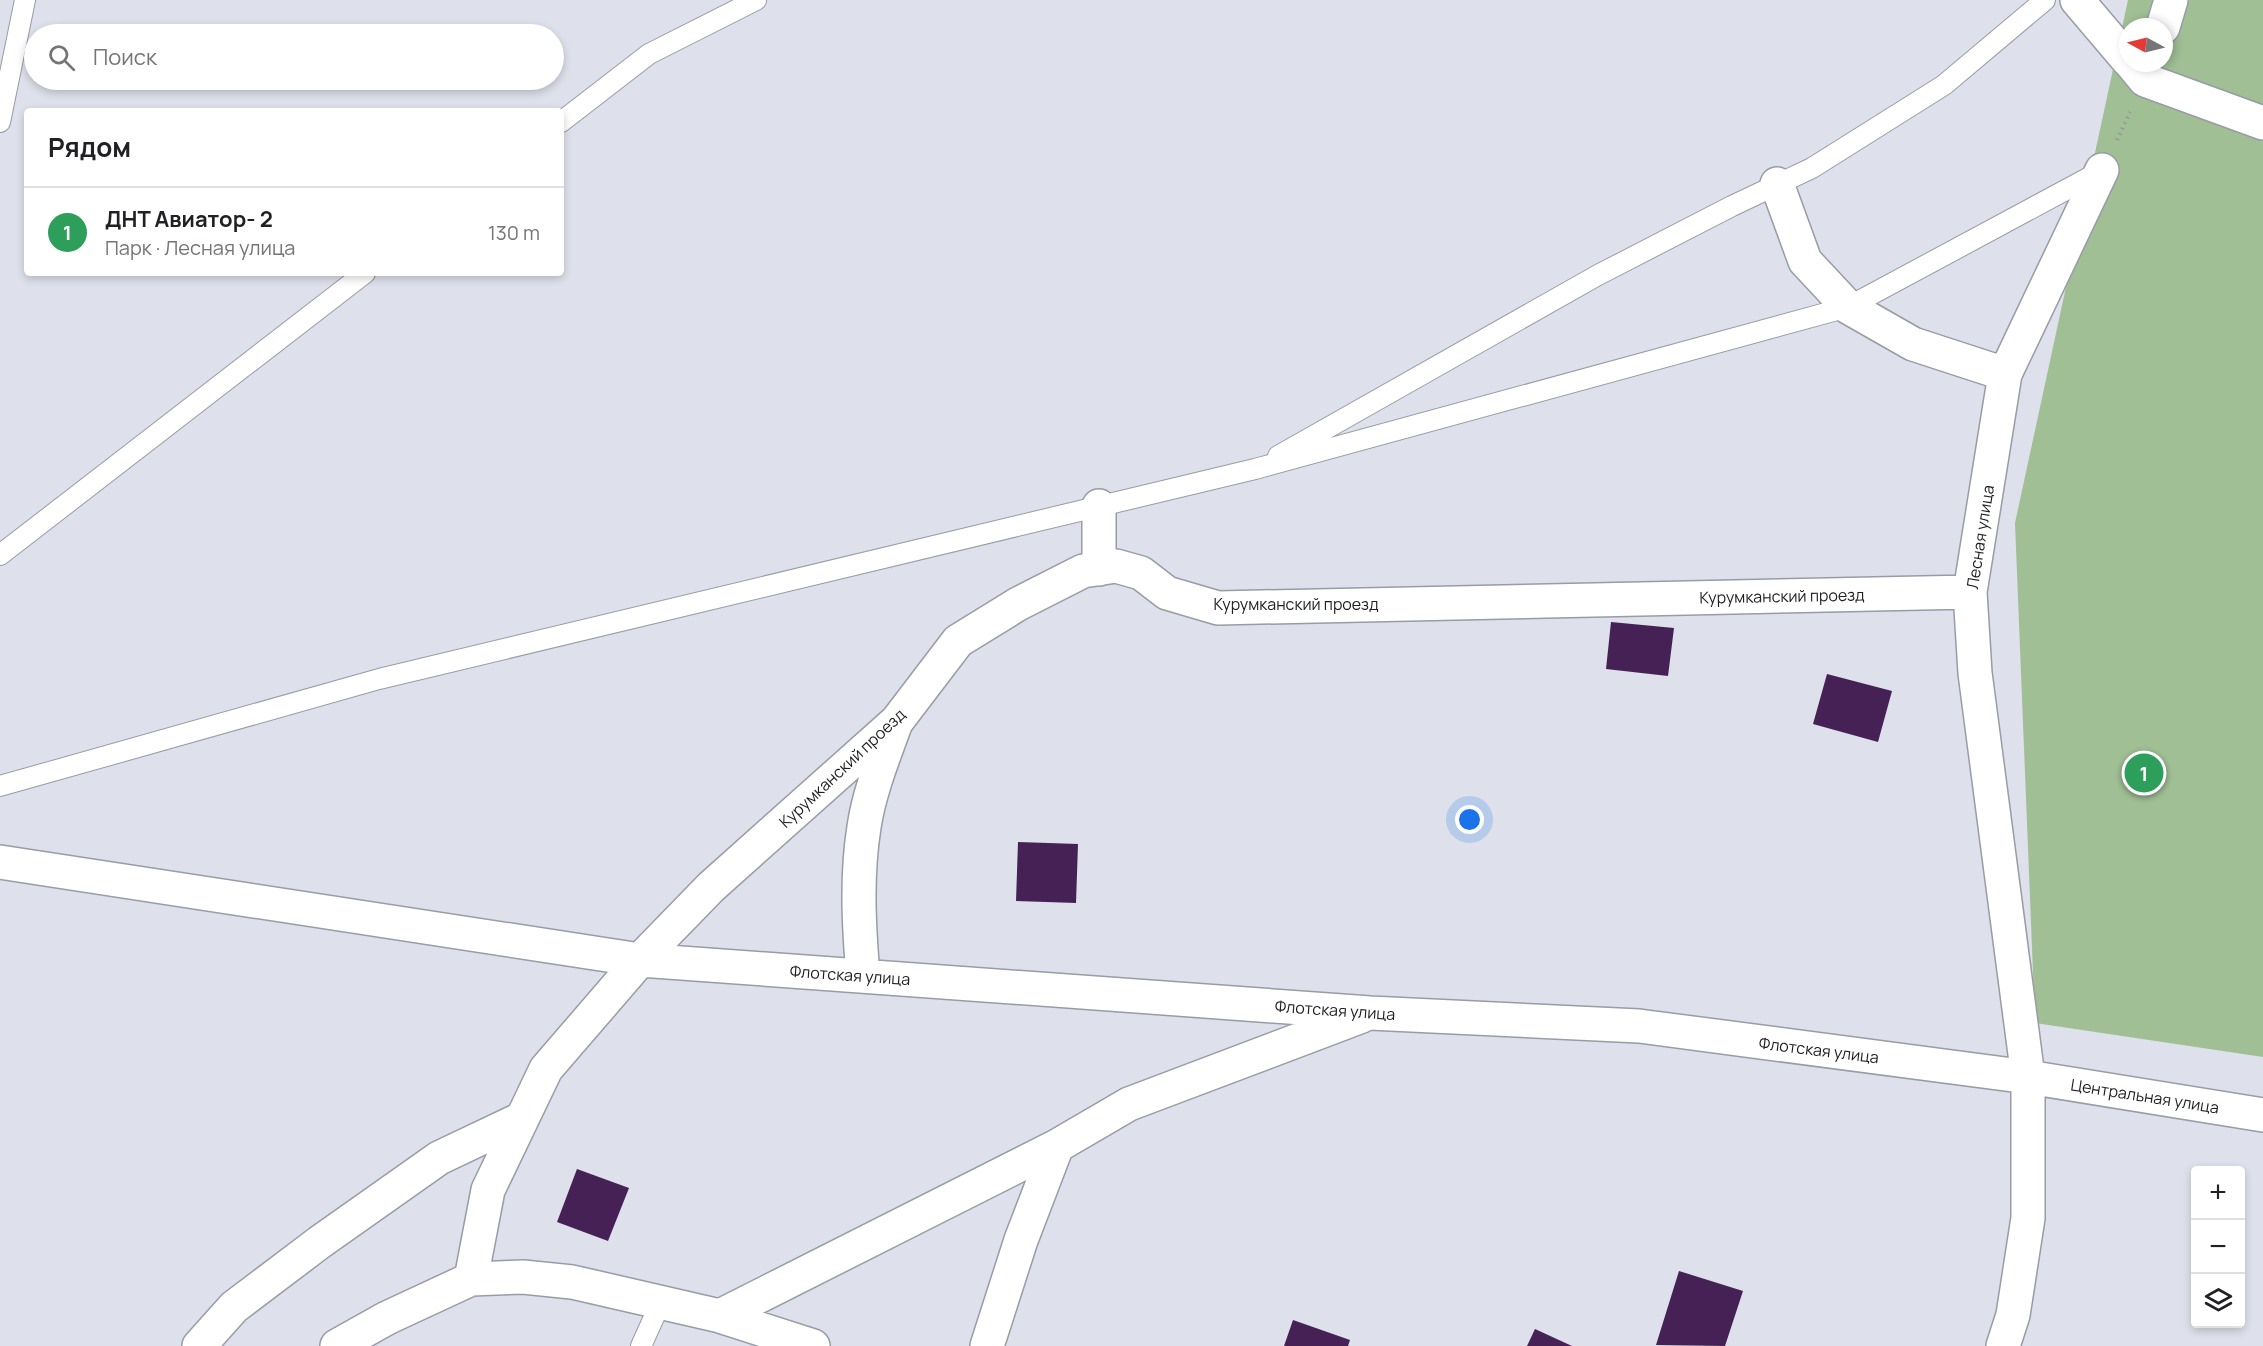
<!DOCTYPE html>
<html lang="ru">
<head>
<meta charset="utf-8">
<style>
	:root { --surface:#fff; --page:#f6f6f6; --text:#202124; --muted:#757577; --line:#e0e0e0; --accent:#ba2a53 }
	body { margin:0; font-family:Manrope,sans-serif; background:var(--page); color:var(--text) }
	.controls { position:absolute; right:18px; bottom:18px; display:grid; overflow:hidden; border-radius:6px; box-shadow:0 3px 9px #0003 }
	.controls button { width:54px; height:54px; display:grid; place-items:center; padding:0; border:0; border-bottom:2px solid var(--line); background:var(--surface); color:var(--text); font:30px sans-serif }
	.compass { position:absolute; left:2119px; top:18px; width:54px; height:54px; border-radius:50%; background:var(--surface); box-shadow:0 3px 9px #0003; rotate:277deg }
	.you { position:absolute; left:1470px; top:820px; width:21px; height:21px; margin:-15px; border:4px solid #fff; border-radius:50%; background:#1a73e8; box-shadow:0 0 0 9px #1a73e833 }
	.badge { display:grid; place-items:center; width:39px; height:39px; border-radius:50%; background:var(--accent); color:#fff; font-size:20px; font-weight:700 }
	.pin { position:absolute; translate:-50% -50%; border:3px solid #fff; box-shadow:0 2px 6px #0006 }
	.list { margin:0; padding:0; list-style:none }
	h2 { display:flex; justify-content:space-between; align-items:center; height:78px; margin:0; padding:0 24px; font-size:26px }
	h2 small { font-size:20px; font-weight:400; color:var(--muted) }
	.list li { display:grid; grid-template-columns:39px 1fr auto; gap:18px; align-items:center; box-sizing:border-box; height:90px; padding:0 24px; border-top:2px solid var(--line) }
	.list b { display:block; font-size:22px; white-space:nowrap }
	.list p { margin:0; font-size:20px; white-space:nowrap; color:var(--muted) }
	.list em { font-size:20px; font-style:normal; color:var(--muted) }
	.icon { flex:none; width:33px; height:33px; fill:none; stroke:currentColor; stroke-width:2; stroke-linecap:round; stroke-linejoin:round }
	.map { position:relative; flex:none; width:2263px; height:1346px; overflow:hidden }
	.search { position:absolute; background:var(--surface); box-shadow:0 3px 9px #0003; left:24px; top:24px; width:540px; height:66px; display:flex; align-items:center; gap:15px; box-sizing:border-box; padding:0 21px; border-radius:33px; color:var(--muted); font-size:22px }
	.panel { position:absolute; background:var(--surface); box-shadow:0 3px 9px #0003; left:24px; top:108px; width:540px; height:168px; border-radius:6px }
	.map>svg:first-child { display:block }
</style>
</head>
<body>
<div class="map">
<svg width="2263" height="1346" viewBox="0 0 2263 1346">
	<rect width="100%" height="100%" fill="#dee0eb"/>
	<path fill="#a0bf95" fill-rule="evenodd" d="M 2128,0 L 2263,0 L 2263,1057 L 2035,1023 L 2015,523 ZM 2128,27 L 2164,27 L 2164,63 L 2128,63 Z"/>
	<path fill="#462156" d="M 1611,622 L 1674,628 L 1668,676 L 1606,669 Z
		M 1827,674 L 1892,691 L 1878,742 L 1813,724 Z
		M 1018,842 L 1078,844 L 1076,903 L 1016,901 Z
		M 577,1169 L 629,1188 L 608,1241 L 557,1222 Z
		M 1679,1271 L 1743,1291 L 1725,1346 L 1656,1345 Z
		M 1293,1320 L 1350,1340 L 1348,1346 L 1284,1346 Z
		M 1535,1329 L 1572,1346 L 1527,1346 Z"/>
	<g fill="none" stroke-linecap="round" stroke-linejoin="round">
		<defs>
			<path id="lane" d="M 0,122 L 25,0
				M 561,122 L 649,54 L 756,0
				M 1278,456 L 1598,275 L 1732,206 L 1812,168 L 1944,85 L 2045,0
				M 0,555 L 365,273
				M 0,786 L 379,679 L 1255,469 L 1848,307 L 2101,171
				M 641,1346 L 660,1304"/>
			<path id="street" d="M 2077,0 L 2128,60
				M 2163,27 L 2171,0
				M 2131,63 L 2145,80 L 2263,123
				M 1777,184 L 1805,261 L 1848,307 L 1913,344 L 2005,374
				M 1099,569 L 1099,506
				M 0,862 L 640,960 L 1370,1013 L 1639,1026 L 2028,1077 L 2263,1115
				M 863,976 C 859,927 856,877 864,827 C 869,793 883,758 895,725
				M 471,1279 L 488,1190 L 546,1069 L 640,960 L 711,887 L 897,721 L 958,641 L 1018,604 L 1083,571 L 1116,566 L 1141,573 L 1167,593 L 1218,608 L 1970,592
				M 720,1316 L 1057,1146
				M 199,1346 L 234,1307 L 320,1242 L 439,1158 L 521,1119
				M 337,1346 L 387,1318 L 471,1279 L 523,1277 L 572,1282 L 720,1316 L 813,1346
				M 987,1346 L 1021,1240 L 1057,1146 L 1129,1104 L 1362,1016
				M 2003,1346 L 2013,1315 L 2028,1218 L 2028,1077 L 1975,673 L 1970,592 L 2005,374 L 2102,170"/>
		</defs>
		<use href="#lane" stroke="#999ba5" stroke-width="22"/>
		<use href="#street" stroke="#999ba5" stroke-width="36"/>
		<path stroke="#95969e" stroke-width="4" stroke-dasharray="1.5 4.5" stroke-linecap="butt" d="M 2117,140 L 2130,112"/>
		<use href="#lane" stroke="#fff" stroke-width="20"/>
		<use href="#street" stroke="#fff" stroke-width="33"/>
	</g>
	<g text-anchor="middle" stroke-width="6" stroke-linejoin="round" paint-order="stroke">
		<g font-size="16" fill="#1d1e22" stroke="#fff">
			<text transform="translate(1980 537) rotate(-81)" y="6">Лесная улица</text>
			<text transform="translate(1782 596) rotate(-1)" y="6">Курумканский проезд</text>
			<text x="1296" y="610">Курумканский проезд</text>
			<text transform="translate(842 768) rotate(-43)" y="6">Курумканский проезд</text>
			<text transform="translate(850 975) rotate(4)" y="6">Флотская улица</text>
			<text transform="translate(1335 1010) rotate(4)" y="6">Флотская улица</text>
			<text transform="translate(1819 1050) rotate(7)" y="6">Флотская улица</text>
			<text transform="translate(2145 1096) rotate(9)" y="6">Центральная улица</text>
		</g>
	</g>
</svg>
<div class="controls">
<button>+</button>
<button>−</button>
<button><svg class="icon" aria-label="layers" viewBox="0 0 24 24"><path d="M12 4l9 5-9 5-9-5zM3 14l9 5 9-5"/></svg></button>
</div>
<svg class="compass" viewBox="-18 -18 36 36"><path d="M0-13l5 13h-10z" fill="#e53935"/><path d="M0 13l5-13h-10z" fill="#757577"/></svg>
<div class="you"></div>
<div class="pin badge" style="left:2144px;top:773px;background:#2e9e5b">1</div>
<div class="search"><svg class="icon" aria-label="search" viewBox="0 0 24 24"><circle cx="10" cy="10" r="6"/><path d="M15 15l6 6"/></svg>Поиск</div>
<section class="panel">
<h2>Рядом<small></small></h2>
<ul class="list">
<li><span class="badge" style="background:#2e9e5b">1</span><div><b>ДНТ Авиатор- 2</b><p>Парк · Лесная улица</p></div><em>130 m</em></li>
</ul>
</section>
</div>
</body>
</html>
